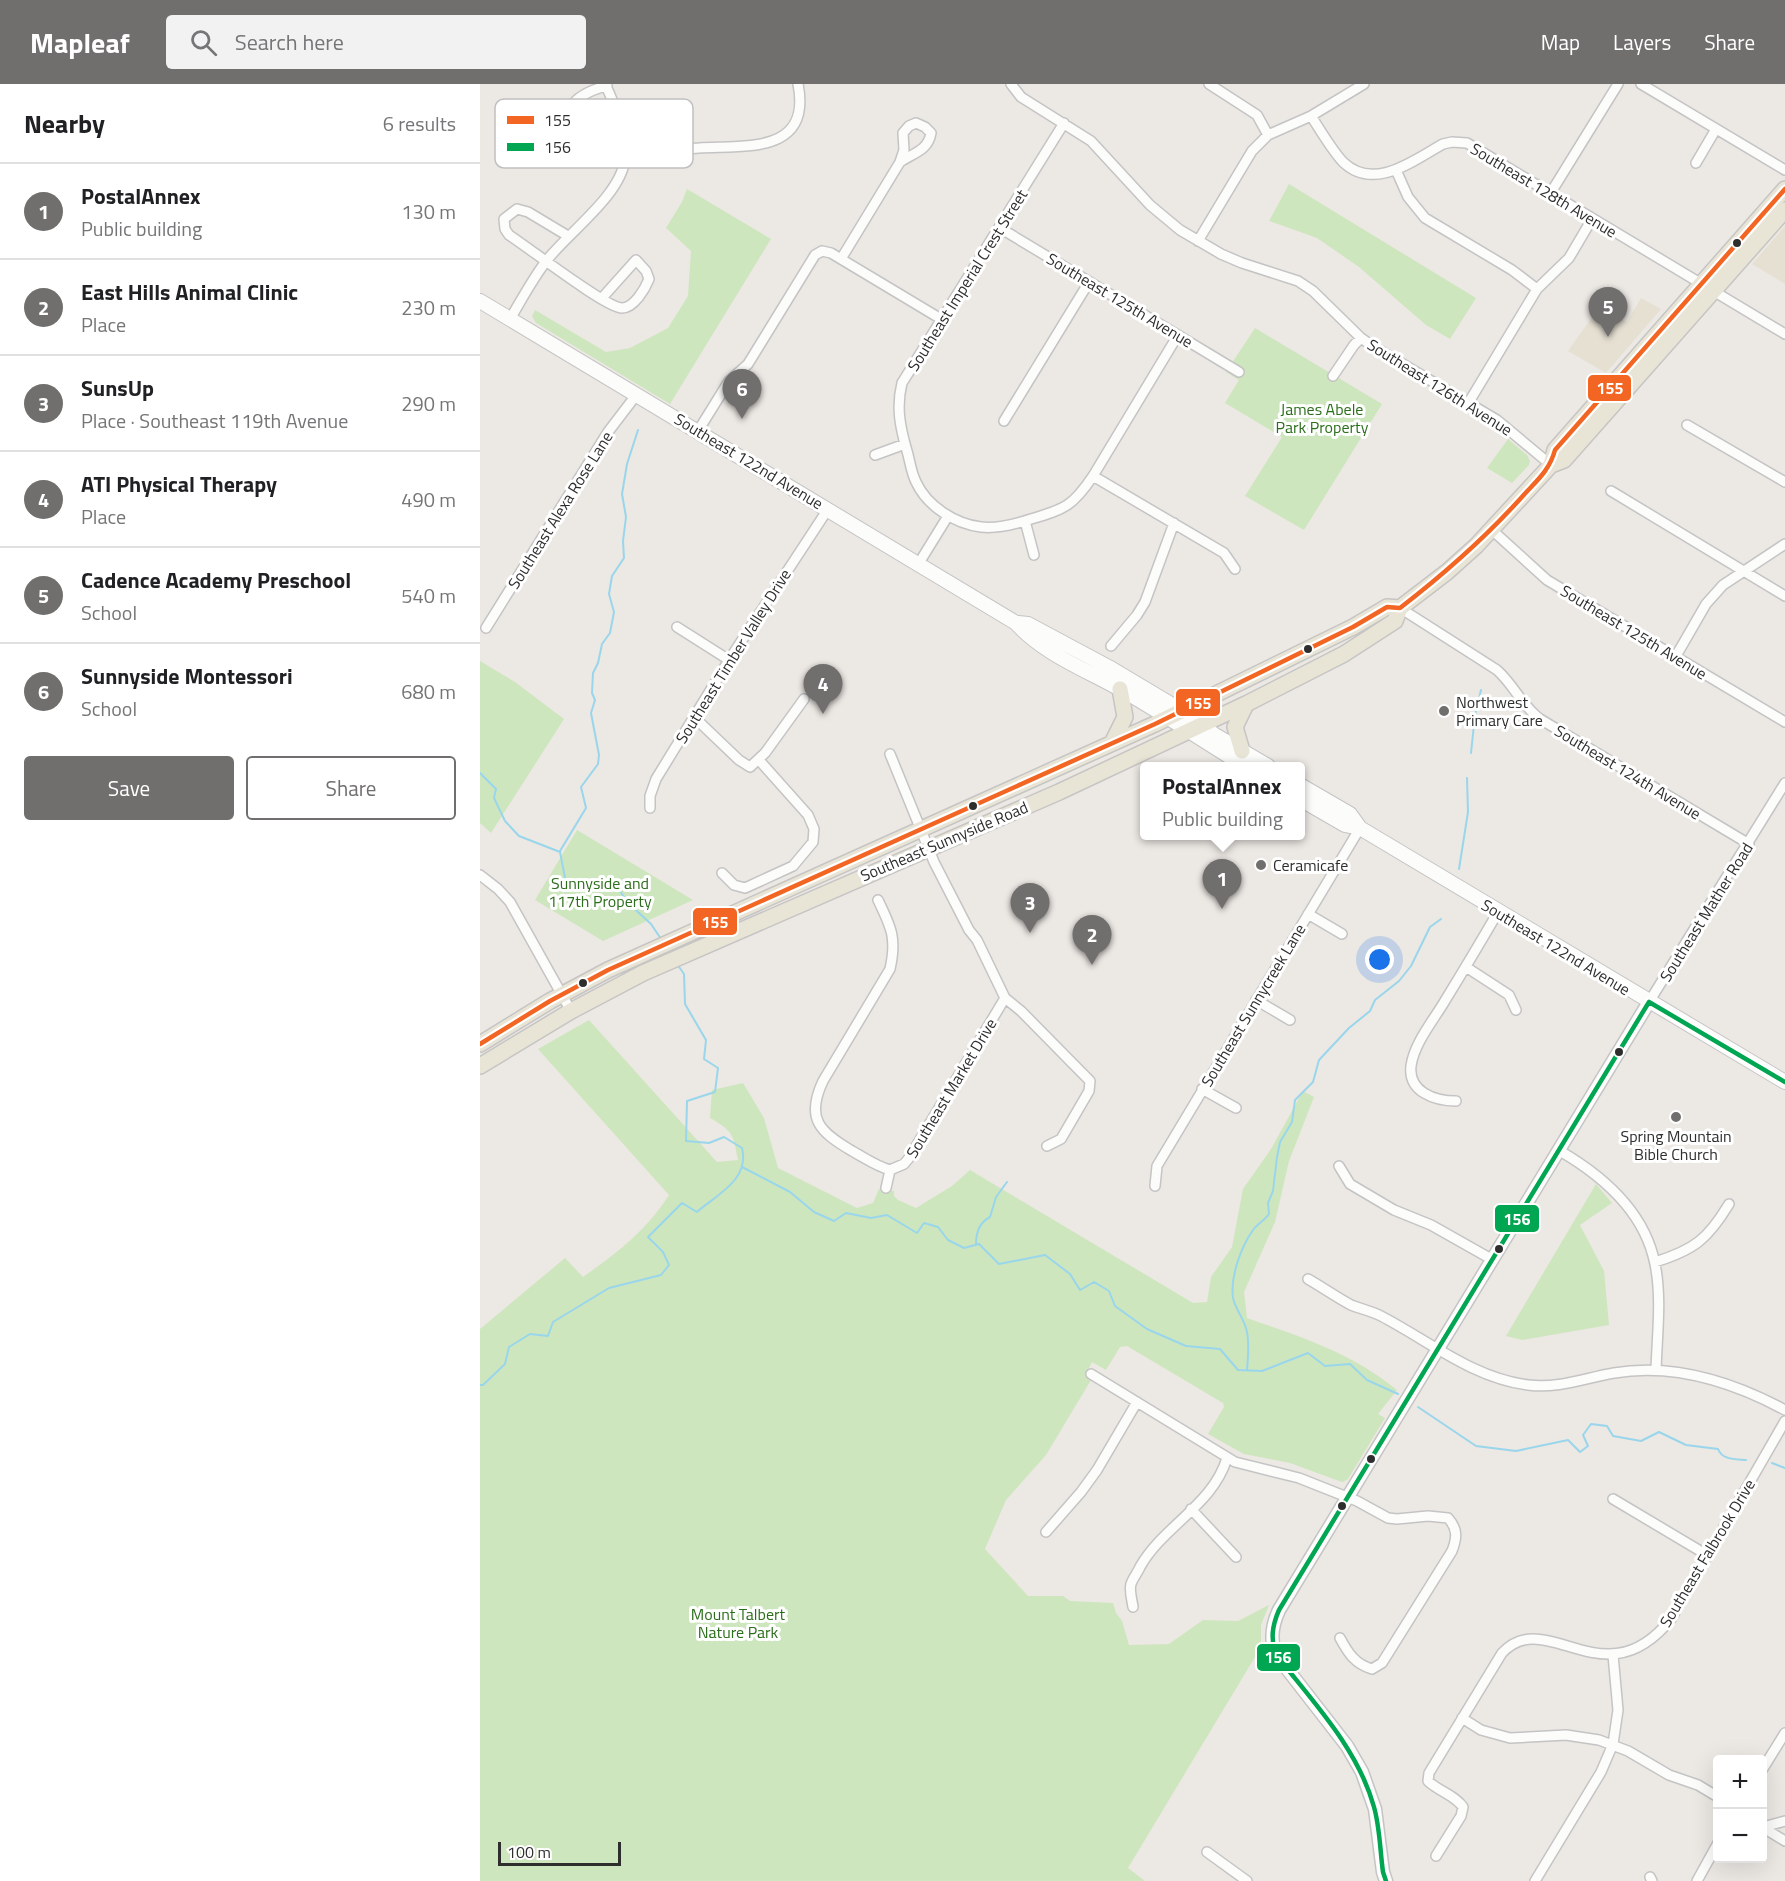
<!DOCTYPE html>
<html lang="en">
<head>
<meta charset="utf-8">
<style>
	:root { --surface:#fff; --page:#f2f2f2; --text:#202124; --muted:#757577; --line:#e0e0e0; --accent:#706f6e }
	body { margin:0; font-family:"Titillium Web",sans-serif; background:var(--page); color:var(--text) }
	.controls { position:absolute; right:18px; bottom:18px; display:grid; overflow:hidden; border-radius:6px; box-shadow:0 6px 24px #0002 }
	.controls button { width:54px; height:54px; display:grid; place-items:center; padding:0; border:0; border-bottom:2px solid var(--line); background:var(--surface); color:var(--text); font:30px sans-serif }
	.scale { position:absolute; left:18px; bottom:15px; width:123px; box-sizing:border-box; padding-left:6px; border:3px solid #2e2e2e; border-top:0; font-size:16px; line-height:21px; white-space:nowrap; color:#2e2e2e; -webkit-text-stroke:4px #fff; paint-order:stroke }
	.you { position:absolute; left:900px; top:876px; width:21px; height:21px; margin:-15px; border:4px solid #fff; border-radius:50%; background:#1a73e8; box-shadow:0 0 0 9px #1a73e833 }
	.badge { display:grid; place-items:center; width:39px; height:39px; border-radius:50%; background:var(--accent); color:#fff; font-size:20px; font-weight:700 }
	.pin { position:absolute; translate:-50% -50px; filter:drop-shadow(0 2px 3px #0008) }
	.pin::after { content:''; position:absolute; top:32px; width:21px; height:18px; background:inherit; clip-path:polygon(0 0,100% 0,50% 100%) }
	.popup { position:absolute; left:660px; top:678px; width:165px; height:78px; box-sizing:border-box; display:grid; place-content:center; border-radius:6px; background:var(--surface); filter:drop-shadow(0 2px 4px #0005); font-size:20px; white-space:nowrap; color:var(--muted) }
	.popup b { font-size:22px; color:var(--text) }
	.popup::after { content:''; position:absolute; left:50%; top:100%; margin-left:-12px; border:12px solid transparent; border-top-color:var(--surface) }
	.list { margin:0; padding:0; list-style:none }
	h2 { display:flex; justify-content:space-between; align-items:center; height:78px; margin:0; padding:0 24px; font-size:26px }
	h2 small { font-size:20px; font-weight:400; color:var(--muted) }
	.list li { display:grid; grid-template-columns:39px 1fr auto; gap:18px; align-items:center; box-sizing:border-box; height:96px; padding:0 24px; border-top:2px solid var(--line) }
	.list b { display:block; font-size:22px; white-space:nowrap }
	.list p { margin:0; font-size:20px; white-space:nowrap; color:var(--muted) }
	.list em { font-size:20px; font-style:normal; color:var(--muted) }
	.actions { display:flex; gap:12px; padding:18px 24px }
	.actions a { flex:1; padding:14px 0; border:2px solid var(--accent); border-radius:6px; text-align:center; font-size:21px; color:var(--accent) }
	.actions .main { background:var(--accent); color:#fff }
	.icon { flex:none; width:33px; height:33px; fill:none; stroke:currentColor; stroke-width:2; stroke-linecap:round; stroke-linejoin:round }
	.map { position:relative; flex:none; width:1305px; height:1797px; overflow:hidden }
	header { display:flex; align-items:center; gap:36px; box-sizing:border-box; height:84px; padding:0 30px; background:var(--accent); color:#fff }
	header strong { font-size:28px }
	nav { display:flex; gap:33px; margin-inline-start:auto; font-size:21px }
	.search { width:420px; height:54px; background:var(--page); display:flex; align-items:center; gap:15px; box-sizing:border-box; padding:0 21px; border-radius:6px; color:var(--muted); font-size:22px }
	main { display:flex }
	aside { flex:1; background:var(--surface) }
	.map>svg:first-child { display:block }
</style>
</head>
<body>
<header>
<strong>Mapleaf</strong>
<div class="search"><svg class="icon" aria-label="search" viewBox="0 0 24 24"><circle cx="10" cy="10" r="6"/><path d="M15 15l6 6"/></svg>Search here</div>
<nav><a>Map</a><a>Layers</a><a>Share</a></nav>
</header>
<main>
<aside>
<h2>Nearby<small>6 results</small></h2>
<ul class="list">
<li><span class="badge">1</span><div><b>PostalAnnex</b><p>Public building</p></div><em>130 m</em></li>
<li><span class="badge">2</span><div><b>East Hills Animal Clinic</b><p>Place</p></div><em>230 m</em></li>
<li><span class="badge">3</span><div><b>SunsUp</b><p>Place · Southeast 119th Avenue</p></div><em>290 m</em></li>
<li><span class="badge">4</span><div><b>ATI Physical Therapy</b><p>Place</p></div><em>490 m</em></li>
<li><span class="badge">5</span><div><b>Cadence Academy Preschool</b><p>School</p></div><em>540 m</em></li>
<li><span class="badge">6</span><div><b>Sunnyside Montessori</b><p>School</p></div><em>680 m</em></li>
</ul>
<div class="actions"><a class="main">Save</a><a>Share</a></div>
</aside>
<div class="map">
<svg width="1305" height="1797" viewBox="0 0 1305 1797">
	<rect width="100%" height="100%" fill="#ece8e4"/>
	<path fill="#e6e0d3" d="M 1305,142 L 1305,200 L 1272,180 Z
		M 1161,214 L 1181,225 L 1126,289 L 1088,267 L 1120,222 L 1147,238 Z"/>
	<path fill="#cee6be" d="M 809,100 L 996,214 L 970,255 L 946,241 L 879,183 L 837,154 L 789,137 Z
		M 207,105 L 291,155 L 190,320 L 56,239 L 52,232 L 55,226 L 126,268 L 150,264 L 188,244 L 208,212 L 211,167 L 186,144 L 202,118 Z
		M 775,244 L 902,320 L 824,446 L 765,412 L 802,353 L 745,319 L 759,296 L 746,288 Z
		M 1028,355 L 1047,371 L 1050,377 L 1049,381 L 1032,399 L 1007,384 Z
		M 0,577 L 35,598 L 84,635 L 11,749 L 0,739 Z
		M 97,746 L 213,816 L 123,857 L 55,816 Z
		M 109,936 L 237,1078 L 258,1076 C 253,1050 253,1047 230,1034 L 232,1006 L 263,999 L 284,1034 L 298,1084 L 377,1124 L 393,1119 L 399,1105 L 414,1107 L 414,1112 L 418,1116 L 436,1124 L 472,1102 L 490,1086 L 713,1219 L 727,1218 L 731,1193 L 752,1163 L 763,1105 L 791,1065 L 823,1007 L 834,1013 L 809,1077 L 795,1138 L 764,1208 L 767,1234 C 821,1253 872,1269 917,1306 L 898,1330 L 905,1334 L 868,1395 L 863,1398 L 859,1397 L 810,1379 L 764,1370 L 728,1350 L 744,1323 L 743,1319 L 647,1262 L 640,1263 L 626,1286 L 612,1278 L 605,1292 L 611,1296 L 566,1371 L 526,1416 L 505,1465 L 548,1512 L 583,1512 L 590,1517 L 633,1519 L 636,1529 L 642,1537 L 649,1561 L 689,1560 L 723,1536 L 758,1537 L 789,1521 L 781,1541 L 781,1563 L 648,1784 L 665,1797 L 0,1797 L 0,1245 L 85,1174 L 103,1193 C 137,1169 166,1147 189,1111 L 58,965 Z
		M 1116,1100 L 1132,1119 L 1100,1141 L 1124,1187 L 1129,1241 L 1042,1256 L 1026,1252 Z"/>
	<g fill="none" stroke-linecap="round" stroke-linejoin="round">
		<path stroke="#99d6ec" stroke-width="2" d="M 991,669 L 995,631 L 1001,606
			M 0,689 L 16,705 L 14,714 L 25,737 L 39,752 L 80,768 L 86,799 L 98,803 L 135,799 L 147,818 L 171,840 L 181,855
			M 80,767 L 106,724 L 101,703 L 118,680 L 119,671 L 111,629 L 115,616 L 112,609 L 113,589 L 118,579 L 122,560 L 130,549 L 134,528 L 129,510 L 132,492 L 144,474 L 143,457 L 146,433 L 142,410 L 147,380 L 158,346
			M 979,785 L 988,728 L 987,694
			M 262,1083 L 310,1108 L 334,1128 L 354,1137 L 366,1129 L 391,1134 L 407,1131 L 437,1149 L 444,1139 L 458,1143 L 468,1156 L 484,1164 L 499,1160 L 519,1180 L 565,1171 L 590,1190 L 600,1206 L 614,1198 L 629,1207 L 635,1222 L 667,1245 L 706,1262 L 740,1265 L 758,1286 L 782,1287 L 828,1269 L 845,1282 L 870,1280 L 887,1296 L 918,1310
			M 496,1160 C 496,1149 500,1138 510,1133 L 516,1113 L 527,1098
			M 767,1286 C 768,1273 770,1257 766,1244 C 763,1234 755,1224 753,1214 C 750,1193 761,1163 773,1146 C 777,1140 784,1137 789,1130 L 788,1119 L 793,1107 L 797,1073 L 800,1058 L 812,1038 L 815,1016 L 833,998 L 839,976 L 869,944 L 890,927 L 895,916 L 919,897 L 931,882 L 950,843 L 961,835
			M 0,1301 L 3,1301 L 25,1280 L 29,1263 L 50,1250 L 68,1252 L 73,1238 L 129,1204 L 181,1191 L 189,1181 L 183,1168 L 168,1153 L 202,1119 L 217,1128 C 236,1111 270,1096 262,1064 L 244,1053 L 229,1059 L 206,1057 L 207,1017 L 235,1008 L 238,984 L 224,975 L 226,956 L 205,920 L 204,890 L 197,880
			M 938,1323 L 996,1362 L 1036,1367 L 1088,1356 L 1100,1368 L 1108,1362 L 1103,1351 L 1111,1340 L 1127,1342 L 1133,1352 L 1161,1357 L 1179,1348 L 1206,1361 L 1238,1365 C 1242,1376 1256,1375 1266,1376
			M 1292,1379 L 1305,1384"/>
		<defs>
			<path id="minor" d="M 531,0 L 541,13 L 611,57 L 670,121 L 700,146 L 741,170 L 762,179 L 818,197 L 833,207 L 881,254 L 894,263 L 1017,336 L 1071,381
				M 729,0 L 777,31 L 788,51
				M 1161,0 L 1305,86
				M 831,32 C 841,47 851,65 863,78 C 894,108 934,76 963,60 L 972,58 L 987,59 L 1305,250
				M 584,39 L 422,299 C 416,323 420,343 427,367 C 430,377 431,388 436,398 C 447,422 475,440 501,443 C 517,445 536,440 551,435 C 585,425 593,422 613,392 L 698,251
				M 76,72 C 81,35 86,11 127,2
				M 146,72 C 170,73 194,65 219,64 C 264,61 332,71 318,0
				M 1216,79 L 1236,45
				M 916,86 L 928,113 L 945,134 L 1032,186 L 1057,205
				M 1070,110 L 1138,0
				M 520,144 L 759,288
				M 88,152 L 48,128 L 37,125 L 24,135 L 25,145 L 29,151 C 48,163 126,224 142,224 C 154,224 165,205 169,195 L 166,187 L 156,176 L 122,214
				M 718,157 L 772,67 L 788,51 L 831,32 L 884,0
				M 361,175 L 461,235
				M 30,235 C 42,215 53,194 67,176 C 89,148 141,111 145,75 C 148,56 134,18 125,0
				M 853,292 L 874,261 L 881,254
				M 989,318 L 1057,205 L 1089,174 L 1112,135
				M 524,337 L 609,198
				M 1207,341 L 1305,398
				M 218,347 L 249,297 L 268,280 L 335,171 L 342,167 L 351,169 L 361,175 L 420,78 L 424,66 L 423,49 L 429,42 L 436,39 L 445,43 L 451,49 C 448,67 433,69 420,78
				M 395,371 L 425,360
				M 613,392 L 744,469 L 755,485
				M 1131,407 L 1305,512
				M 545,437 L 554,471
				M 1012,446 L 1067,496 L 1305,638
				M 439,479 L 468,432
				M 920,524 L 1017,586 C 1034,601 1042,622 1060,635 L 1269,760
				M 197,543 L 249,576
				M 6,544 L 128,348 L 157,310
				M 631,562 L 657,531 L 665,518 L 694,439
				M 1196,572 L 1226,520 L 1243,501 L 1305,460
				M 214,633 L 259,676 L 270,683 L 285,669 L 324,615
				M 410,670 L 454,778 L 489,846 L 497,856 L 525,914 L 541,927 L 610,997 L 609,1007 L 581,1055 L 567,1062
				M 170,724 L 170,712 L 176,695 L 249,576 L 348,425
				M 242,789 L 254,801 L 265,804 L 313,782 L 333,758 L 334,745 L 328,731 L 279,676
				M 0,791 L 18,805 L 30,818 L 91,927
				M 398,816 C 411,843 417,854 410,885 L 343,997 C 325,1035 340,1048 372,1067 C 385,1074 396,1082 410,1086
				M 828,830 L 862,850
				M 986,883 L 1029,911 L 1036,926
				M 776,916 L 810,936
				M 1169,918 L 1305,699
				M 722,1005 L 756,1024
				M 976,1017 C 955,1017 928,1008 931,982 C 934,960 952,938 963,920 C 982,889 1000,859 1018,828
				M 1080,1067 C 1123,1092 1165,1129 1175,1180 C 1182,1214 1177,1252 1176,1286
				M 859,1082 L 870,1100 L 914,1126 L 951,1141 L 1013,1176
				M 410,1086 L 424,1080 L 429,1074 L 525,914
				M 675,1102 L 677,1082 L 880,744
				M 406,1104 L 410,1086
				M 1175,1178 C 1214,1166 1228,1155 1249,1120
				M 828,1195 C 842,1203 856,1213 871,1221 C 881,1225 891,1227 901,1232 C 949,1257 993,1294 1048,1301 C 1078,1305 1105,1294 1134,1289 C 1193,1279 1253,1298 1305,1326
				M 611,1290 L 755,1378 L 819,1394 L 877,1417 L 908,1434 L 917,1435 L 948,1432 L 968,1434 C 978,1445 977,1454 972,1467 L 902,1579 L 892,1585 C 875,1580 868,1569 860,1554
				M 1133,1415 L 1227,1471
				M 711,1425 L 756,1473
				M 566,1448 L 601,1408 L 617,1386 L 657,1318
				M 653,1523 C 652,1516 649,1506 651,1500 C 653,1494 658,1488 660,1483 C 683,1442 733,1421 747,1374
				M 982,1634 L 1001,1646 L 1030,1654 L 1086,1651 L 1119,1656 L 1148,1667 L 1189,1691 L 1218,1701 L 1238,1713
				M 1282,1686 L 1305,1649
				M 1282,1743 L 1305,1757
				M 1283,1743 L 1305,1737
				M 727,1768 L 767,1797
				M 956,1772 L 981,1732 L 983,1723 C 975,1711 958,1707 948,1697 L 949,1689 L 1022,1569 C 1067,1521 1124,1618 1191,1535 L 1305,1337
				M 1170,1793 L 1172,1797
				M 1055,1797 L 1121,1688 L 1133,1660 L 1138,1626 L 1133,1571
				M 1217,1797 L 1238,1759"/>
			<path id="tertiary" d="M 906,1797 L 903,1788 L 895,1725 L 882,1688 L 867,1662 L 797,1572 C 789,1556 792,1541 799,1526 L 1169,918"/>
			<path id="secondary" d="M 0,217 L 536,539 C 564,570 604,585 640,605 C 683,629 723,657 765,682
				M 538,539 L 548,540 L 632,585 L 689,619 L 735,651 L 788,682
				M 820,701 L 870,730 L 880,744
				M 820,715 L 865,741 L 880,744 L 1305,998"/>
			<path id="primary" d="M 1071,381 L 1075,366 L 1305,105
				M 633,657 L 645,633 L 640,605
				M 762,667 L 755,643 L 766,620
				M 0,960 L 70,917 L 128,886 L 675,640 L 873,543 L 907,523 L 920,524
				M 0,982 L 91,927 L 163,889 L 579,708 L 766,620 L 864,570 L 915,537 L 920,524 L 967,488 L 996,462 L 1071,381 L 1084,376 L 1305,126"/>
		</defs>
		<use href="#minor" stroke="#c5c4c5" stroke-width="12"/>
		<use href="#tertiary" stroke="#c5c4c5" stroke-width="15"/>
		<use href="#secondary" stroke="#c5c4c5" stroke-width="16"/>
		<use href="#primary" stroke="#c6c5c4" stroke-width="18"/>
		<use href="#minor" stroke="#fcfcfb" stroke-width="9"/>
		<use href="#tertiary" stroke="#fcfcfb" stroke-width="12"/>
		<use href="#secondary" stroke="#fcfcfb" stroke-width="14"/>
		<use href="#primary" stroke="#e8e4d6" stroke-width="15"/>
		<defs>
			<path id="bus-1" d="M 0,960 L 70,917 L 128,886 L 675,640 L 873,543 L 907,523 L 920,524 C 964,490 1003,456 1041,414 C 1055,398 1069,388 1075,366 L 1305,105"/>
			<path id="bus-2" d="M 1169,918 L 1305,998
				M 906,1797 L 903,1788 C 900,1767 900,1744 894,1723 C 878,1665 834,1619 797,1572 C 790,1556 792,1542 799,1526 L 1169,918"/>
		</defs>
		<use href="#bus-1" stroke="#fff" stroke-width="9"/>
		<use href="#bus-2" stroke="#fff" stroke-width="9"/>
		<use href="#bus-1" stroke="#f26522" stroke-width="4.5"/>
		<use href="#bus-2" stroke="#00a651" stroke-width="4.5"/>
	</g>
	<g fill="#2e2e2e" stroke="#fff" stroke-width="2">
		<circle cx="1257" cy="159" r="5"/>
		<circle cx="828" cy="565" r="5"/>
		<circle cx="493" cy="722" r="5"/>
		<circle cx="103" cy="899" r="5"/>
		<circle cx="1139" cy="968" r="5"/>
		<circle cx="1019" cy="1165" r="5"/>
		<circle cx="891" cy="1375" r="5"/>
		<circle cx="862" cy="1422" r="5"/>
	</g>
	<g fill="#706f6e" stroke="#fff" stroke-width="2">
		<circle cx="964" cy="627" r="6"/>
		<circle cx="781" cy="781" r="6"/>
		<circle cx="1196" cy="1033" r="6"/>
	</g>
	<g text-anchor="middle" stroke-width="6" stroke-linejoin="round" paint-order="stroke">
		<g font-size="16" fill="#2e2e2e" stroke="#fff">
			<text transform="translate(1064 106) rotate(31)" y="6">Southeast 128th Avenue</text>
			<text transform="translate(487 196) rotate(-58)" y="6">Southeast Imperial Crest Street</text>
			<text transform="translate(640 216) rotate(31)" y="6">Southeast 125th Avenue</text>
			<text transform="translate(960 303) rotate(32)" y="6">Southeast 126th Avenue</text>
			<text transform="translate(269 377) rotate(31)" y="6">Southeast 122nd Avenue</text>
			<text transform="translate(80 426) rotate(-58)" y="6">Southeast Alexa Rose Lane</text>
			<text transform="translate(1154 548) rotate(31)" y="6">Southeast 125th Avenue</text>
			<text transform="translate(253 572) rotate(-58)" y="6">Southeast Timber Valley Drive</text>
			<text transform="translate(1148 688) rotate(31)" y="6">Southeast 124th Avenue</text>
			<text transform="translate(464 757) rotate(-23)" y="6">Southeast Sunnyside Road</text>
			<text transform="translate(1226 828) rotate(-58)" y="6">Southeast Mather Road</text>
			<text transform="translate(1076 863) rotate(31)" y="6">Southeast 122nd Avenue</text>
			<text transform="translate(773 921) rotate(-59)" y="6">Southeast Sunnycreek Lane</text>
			<text transform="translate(471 1004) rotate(-59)" y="6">Southeast Market Drive</text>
			<text transform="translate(1227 1469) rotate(-59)" y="6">Southeast Falbrook Drive</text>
		</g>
		<g font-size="16" fill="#2c6e1b" stroke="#fff">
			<text x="842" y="331">James Abele<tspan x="842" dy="18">Park Property</tspan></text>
			<text x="120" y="805">Sunnyside and<tspan x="120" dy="18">117th Property</tspan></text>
			<text x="258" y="1536">Mount Talbert<tspan x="258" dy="18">Nature Park</tspan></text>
		</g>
		<g font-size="16" fill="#2e2e2e" stroke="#fff" text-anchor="start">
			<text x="976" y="624">Northwest<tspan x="976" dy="18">Primary Care</tspan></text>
			<text x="793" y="787">Ceramicafe</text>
			<text x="1196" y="1058" text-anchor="middle">Spring Mountain<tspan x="1196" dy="18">Bible Church</tspan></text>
		</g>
	</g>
	<rect x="15" y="15" width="198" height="69" rx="9" fill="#fff" stroke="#c0c0c0" stroke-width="1.5"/>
	<rect x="27" y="32" width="27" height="8" fill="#f26522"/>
	<rect x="27" y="59" width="27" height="8" fill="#00a651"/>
	<g font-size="16" fill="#2e2e2e">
		<text x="64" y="42">155</text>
		<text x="64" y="69">156</text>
	</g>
	<g stroke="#fff" stroke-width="2">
		<rect x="1107" y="290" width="45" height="28" rx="6" fill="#f26522"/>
		<rect x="695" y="604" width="46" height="29" rx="6" fill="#f26522"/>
		<rect x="212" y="823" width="46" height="29" rx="6" fill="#f26522"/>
		<rect x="1014" y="1120" width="46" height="29" rx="6" fill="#00a651"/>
		<rect x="776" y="1559" width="45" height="29" rx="6" fill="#00a651"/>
	</g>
	<g font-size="16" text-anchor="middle" font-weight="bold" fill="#fff">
		<text x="1130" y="310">155</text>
		<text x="718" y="625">155</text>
		<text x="235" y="844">155</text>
		<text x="1037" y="1141">156</text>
		<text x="798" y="1579">156</text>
	</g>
</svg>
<div class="controls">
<button>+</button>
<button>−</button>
</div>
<div class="scale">100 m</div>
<div class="you"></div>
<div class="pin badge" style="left:742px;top:825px">1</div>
<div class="popup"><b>PostalAnnex</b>Public building</div>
<div class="pin badge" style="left:612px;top:881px">2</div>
<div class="pin badge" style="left:550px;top:849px">3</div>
<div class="pin badge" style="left:343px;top:630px">4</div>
<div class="pin badge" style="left:1128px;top:253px">5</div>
<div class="pin badge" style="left:262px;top:335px">6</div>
</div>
</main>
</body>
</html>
